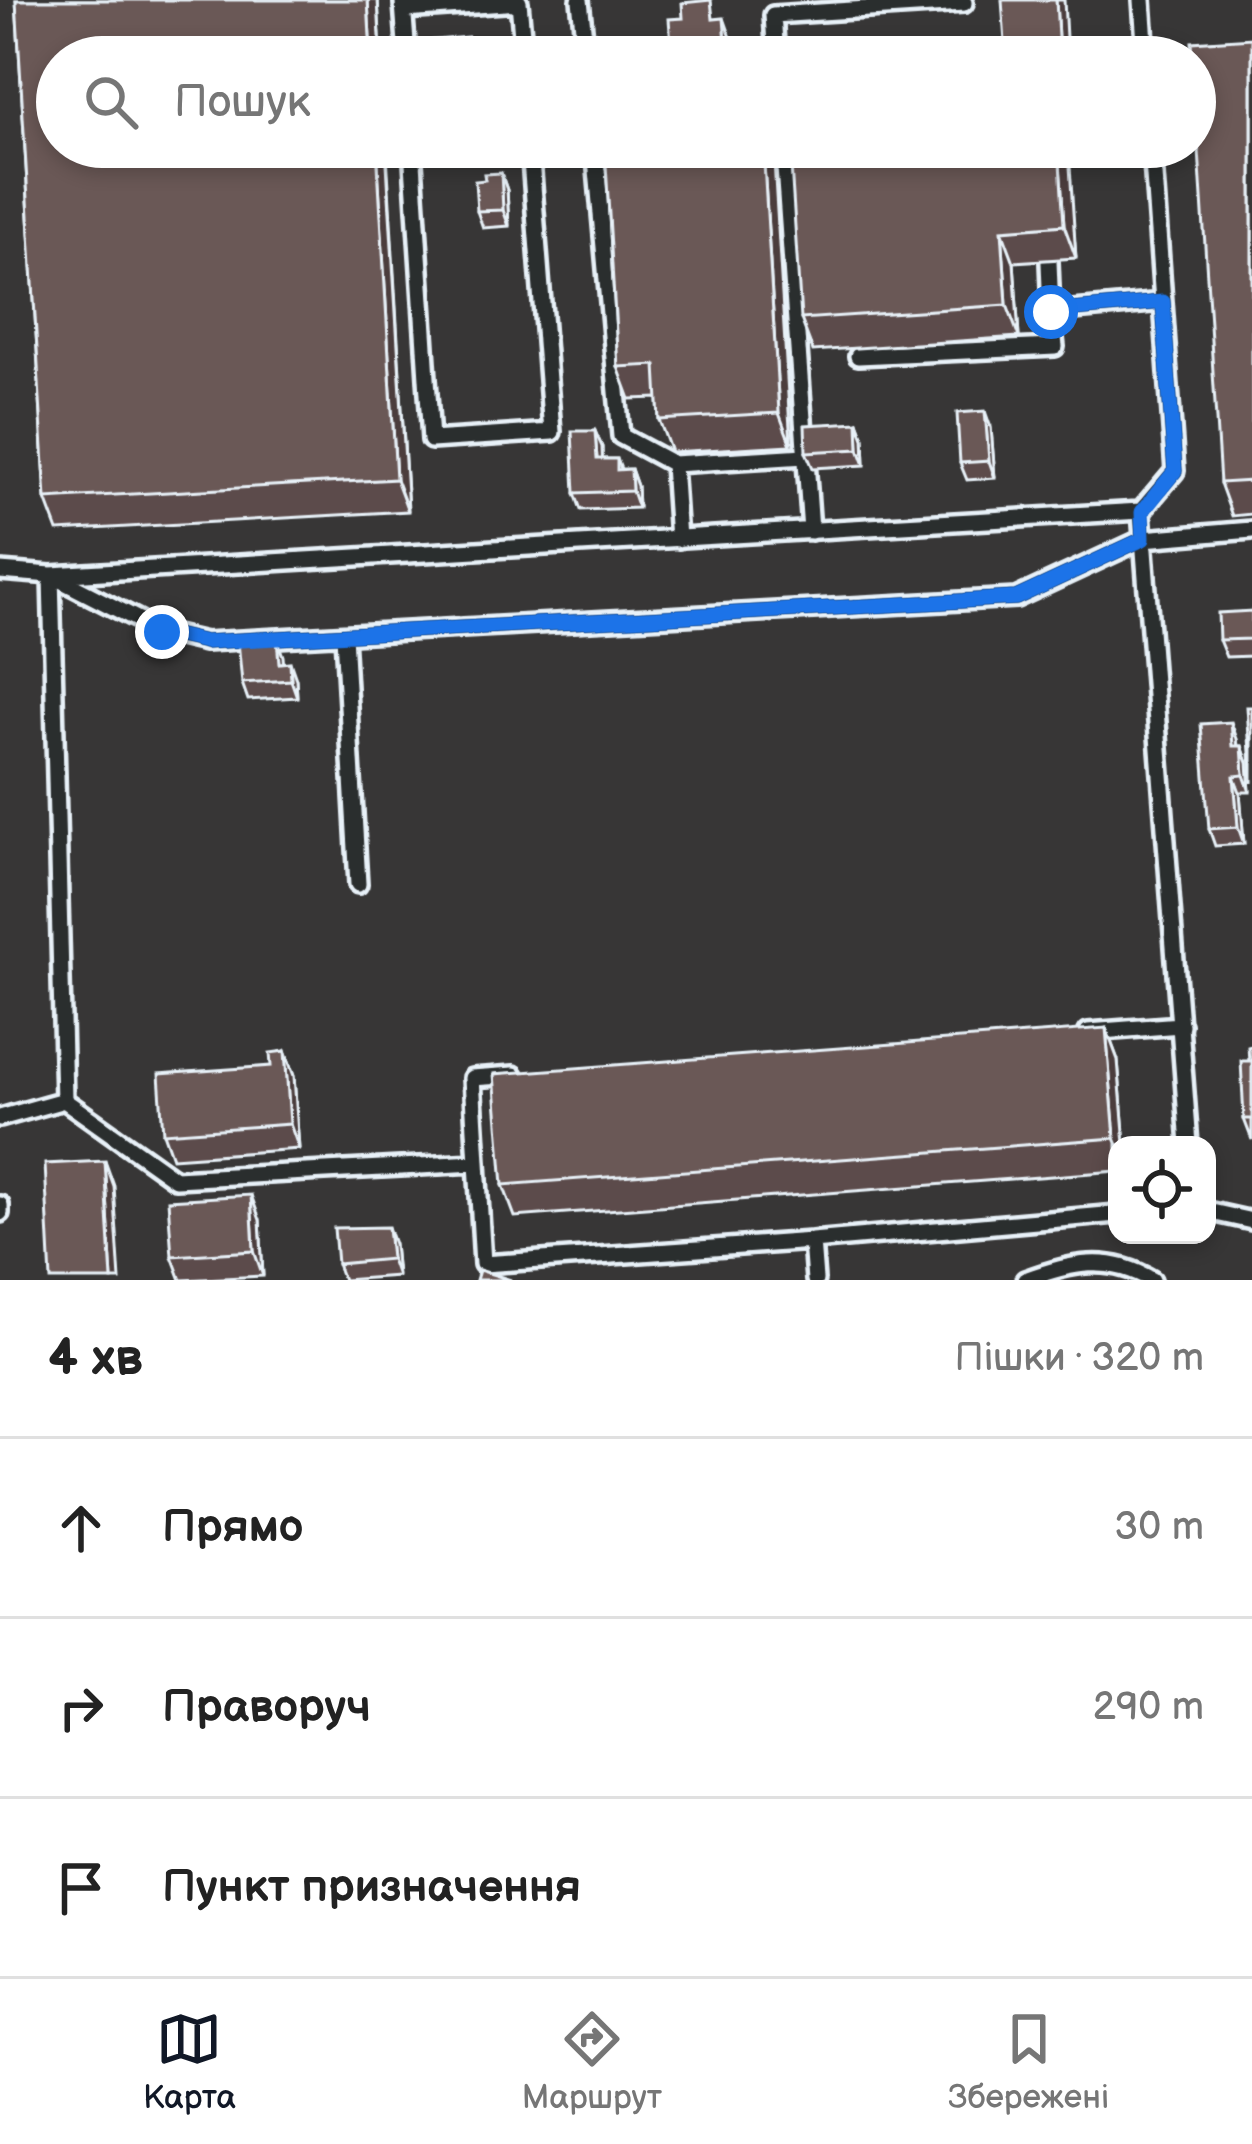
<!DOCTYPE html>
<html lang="uk">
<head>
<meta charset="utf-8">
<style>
	:root { --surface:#fff; --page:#f2f2f2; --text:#222; --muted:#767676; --line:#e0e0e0; --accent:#111827 }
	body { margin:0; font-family:"Balsamiq Sans",sans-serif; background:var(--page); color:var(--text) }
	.controls { position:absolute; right:36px; bottom:36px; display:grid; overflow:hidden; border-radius:24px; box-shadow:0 6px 18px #0003 }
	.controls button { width:108px; height:108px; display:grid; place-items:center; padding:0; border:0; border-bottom:3px solid var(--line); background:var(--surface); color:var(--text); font:60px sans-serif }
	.stop { position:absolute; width:36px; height:36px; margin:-27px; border:9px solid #1a73e8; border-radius:50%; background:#fff }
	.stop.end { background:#1a73e8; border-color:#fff; box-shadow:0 3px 12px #0008 }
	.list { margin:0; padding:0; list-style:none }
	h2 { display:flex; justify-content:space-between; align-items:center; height:156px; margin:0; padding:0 48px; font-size:51px }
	h2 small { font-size:39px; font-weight:400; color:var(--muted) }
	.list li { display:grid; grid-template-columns:78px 1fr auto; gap:36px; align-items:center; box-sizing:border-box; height:180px; padding:0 48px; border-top:3px solid var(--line) }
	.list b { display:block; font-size:45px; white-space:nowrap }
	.list em { font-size:39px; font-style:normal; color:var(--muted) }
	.icon { flex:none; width:66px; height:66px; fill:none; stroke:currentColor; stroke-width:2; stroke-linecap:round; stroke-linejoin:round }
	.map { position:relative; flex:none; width:1252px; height:1280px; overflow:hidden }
	.search { position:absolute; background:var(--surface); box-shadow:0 6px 18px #0003; left:36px; right:36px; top:36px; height:132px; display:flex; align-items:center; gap:30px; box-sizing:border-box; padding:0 42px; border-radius:66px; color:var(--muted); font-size:45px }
	.sheet { height:696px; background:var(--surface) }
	nav { display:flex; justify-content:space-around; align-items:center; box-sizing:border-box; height:168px; border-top:3px solid var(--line); background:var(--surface); font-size:33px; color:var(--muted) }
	nav a { display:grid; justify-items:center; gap:6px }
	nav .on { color:var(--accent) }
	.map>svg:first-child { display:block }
</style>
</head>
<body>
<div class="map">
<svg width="1252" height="1280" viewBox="0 0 1252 1280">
	<rect width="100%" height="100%" fill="#373636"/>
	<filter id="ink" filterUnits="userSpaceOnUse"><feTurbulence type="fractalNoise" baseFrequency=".00833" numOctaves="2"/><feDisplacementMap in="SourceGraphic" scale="24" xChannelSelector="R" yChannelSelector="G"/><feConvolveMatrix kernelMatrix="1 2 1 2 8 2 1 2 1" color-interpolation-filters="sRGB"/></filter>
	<g filter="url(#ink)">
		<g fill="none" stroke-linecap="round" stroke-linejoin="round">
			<defs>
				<path id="lane" d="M 580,0 L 586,57
					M 1142,0 L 1146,57
					M 403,3 L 407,57
					M 404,10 L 519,2 L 524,57
					M 776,57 L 773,15 L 964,3
					M 412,147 L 431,440 L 552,432 L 530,147
					M 595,147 L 621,436 L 673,464 L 678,539
					M 784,148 L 784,153 L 902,147
					M 752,150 L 784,153 L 811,531
					M 412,151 L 488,147
					M 596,157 L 626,156
					M 1049,262 L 1051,312
					M 858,356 L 1055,347 L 1051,312 L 1163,302
					M 673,464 L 805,456
					M 1141,511 L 1175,471 L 1152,147
					M 0,571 L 51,575 L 162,632 L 205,642 L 1016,598 L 1143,539 L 1252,530
					M 344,635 L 358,884
					M 1088,1032 L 1181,1025
					M 514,1075 L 472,1078 L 483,1264 L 812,1241 L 815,1280
					M 64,1100 L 175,1179 L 476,1163
					M 0,1118 L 64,1100 L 51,575 L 1141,511 L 1189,1145
					M 0,1205 L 0,1213
					M 1207,1211 L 1252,1221
					M 812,1241 L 1117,1214
					M 1025,1280 C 1070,1263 1109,1254 1152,1280"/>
			</defs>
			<use href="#lane" stroke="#e8f1f8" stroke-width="24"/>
			<use href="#lane" stroke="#2a2d2e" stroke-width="15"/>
		</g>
		<path fill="#5c4c4b" stroke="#e8f1f8" stroke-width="3" d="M 16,0 L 378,0 L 408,511 L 58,531 L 46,499 Z
			M 1252,38 L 1252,514 L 1232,516 L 1220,483 Z
			M 605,147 L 769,147 L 774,161 L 791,445 L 671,452 L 659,420 L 658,398 L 630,399 L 618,367 Z
			M 1019,147 L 1067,147 L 1076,258 L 1014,262 L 1019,337 L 813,351 L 801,319 L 1019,150 Z
			M 501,173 L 507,190 L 509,226 L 483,228 L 477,211 L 485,180 Z
			M 858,422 L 864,438 L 865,465 L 813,468 L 806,452 Z
			M 991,428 L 995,478 L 967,480 L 960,463 Z
			M 595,431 L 602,447 L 602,459 L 617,459 L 621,469 L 631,469 L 637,486 L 638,508 L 581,510 L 575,493 Z
			M 1252,611 L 1252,656 L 1226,657 L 1219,640 Z
			M 277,639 L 283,662 L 296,679 L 297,697 L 248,700 L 242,683 Z
			M 1237,739 L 1238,746 L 1242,746 L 1248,763 L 1250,792 L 1240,792 L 1244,844 L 1215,846 L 1209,829 Z
			M 1106,1028 L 1118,1060 L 1125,1145 L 1117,1145 L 1117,1171 L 515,1217 L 503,1185 Z
			M 1252,1046 L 1252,1140 L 1244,1119 L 1249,1061 Z
			M 285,1051 L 294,1076 L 299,1149 L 172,1158 L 163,1133 L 271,1066 Z
			M 260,1220 L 263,1276 L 181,1280 L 172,1256 Z
			M 394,1244 L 397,1276 L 343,1280 L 337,1264 Z"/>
		<path fill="#4b3e3d" stroke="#e8f1f8" stroke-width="3" d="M 368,0 L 378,0 L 381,57 L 371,57 Z
			M 1056,0 L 1064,0 L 1067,57 L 1059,57 Z
			M 724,18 L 733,43 L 734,57 L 727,57 Z
			M 377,147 L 386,147 L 408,511 L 396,479 Z
			M 763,147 L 769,147 L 774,161 L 791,445 L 779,413 Z
			M 1059,147 L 1067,147 L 1069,151 L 1076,258 L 1064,225 Z
			M 501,173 L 507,190 L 509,226 L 503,210 Z
			M 1002,230 L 1014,262 L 1019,337 L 1007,305 Z
			M 985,411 L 991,428 L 995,478 L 989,461 Z
			M 858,422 L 864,438 L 865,465 L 859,449 Z
			M 595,431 L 602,447 L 603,476 L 597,459 Z
			M 631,469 L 637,486 L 638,508 L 632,491 Z
			M 277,639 L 283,656 L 285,680 L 279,663 Z
			M 290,662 L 296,679 L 297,697 L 291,680 Z
			M 1231,722 L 1237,739 L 1239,763 L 1233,746 Z
			M 1242,746 L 1248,763 L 1250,792 L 1244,775 Z
			M 1234,776 L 1240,792 L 1244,844 L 1238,827 Z
			M 1106,1028 L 1118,1060 L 1125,1145 L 1118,1145 L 1115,1138 Z
			M 285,1051 L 294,1076 L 299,1149 L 290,1124 Z
			M 105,1161 L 114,1186 L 120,1280 L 112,1280 Z
			M 251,1195 L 260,1220 L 263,1276 L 254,1251 Z
			M 388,1227 L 394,1244 L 397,1276 L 391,1259 Z"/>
		<path fill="#6b5857" stroke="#e8f1f8" stroke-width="3" d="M 16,0 L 368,0 L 371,57 L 57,57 L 57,147 L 377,147 L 396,479 L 46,499 Z
			M 711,0 L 713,19 L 724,18 L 727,57 L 672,57 L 669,19 L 683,18 L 682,3 Z
			M 1002,0 L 1056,0 L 1059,57 L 1006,57 Z
			M 468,37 L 470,57 L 426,57 L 424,41 Z
			M 1252,38 L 1252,481 L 1220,483 L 1195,87 L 1195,57 L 1193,57 L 1192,42 Z
			M 605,147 L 763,147 L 779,413 L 659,420 L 656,365 L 618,367 Z
			M 1019,147 L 1059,147 L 1064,225 L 1002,230 L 1007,305 L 801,319 L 791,165 L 1019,150 Z
			M 501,173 L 503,210 L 477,211 L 475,181 L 485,180 L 484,174 Z
			M 985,411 L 989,461 L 960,463 L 957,413 Z
			M 858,422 L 859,449 L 806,452 L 805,425 Z
			M 572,431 L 595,431 L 597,459 L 617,459 L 617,470 L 631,469 L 632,491 L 575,493 Z
			M 1252,611 L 1252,639 L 1219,640 L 1218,613 Z
			M 277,639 L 279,663 L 290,662 L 291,680 L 242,683 L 238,641 Z
			M 1247,707 L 1252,707 L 1252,783 Z
			M 1231,722 L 1233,746 L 1242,746 L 1244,775 L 1234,776 L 1238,827 L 1209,829 L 1201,724 Z
			M 1106,1028 L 1115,1138 L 503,1185 L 494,1074 Z
			M 1252,1046 L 1252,1119 L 1244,1119 L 1241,1061 L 1249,1061 L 1248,1047 Z
			M 285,1051 L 290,1124 L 163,1133 L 159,1074 L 271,1066 L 270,1053 Z
			M 105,1161 L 112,1280 L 51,1280 L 45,1164 Z
			M 251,1195 L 254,1251 L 172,1256 L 168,1200 Z
			M 388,1227 L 391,1259 L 337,1264 L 334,1228 Z
			M 479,1270 L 511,1280 L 476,1280 Z"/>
	</g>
	<g fill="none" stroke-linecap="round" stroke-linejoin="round" filter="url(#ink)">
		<path stroke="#1a73e8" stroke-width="15" d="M 162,632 L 205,642 L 1016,598 L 1143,539 L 1142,512 L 1175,471 L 1163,302 L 1051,312"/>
	</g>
</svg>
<div class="controls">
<button><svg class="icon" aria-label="locate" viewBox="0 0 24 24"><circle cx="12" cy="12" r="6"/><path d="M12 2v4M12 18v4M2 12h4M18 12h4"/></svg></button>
</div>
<div class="stop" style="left:1051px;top:312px"></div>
<div class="stop end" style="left:162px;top:632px"></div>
<div class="search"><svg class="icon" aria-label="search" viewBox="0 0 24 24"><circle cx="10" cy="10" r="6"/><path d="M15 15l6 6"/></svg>Пошук</div>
</div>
<section class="sheet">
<h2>4 хв<small>Пішки · 320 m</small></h2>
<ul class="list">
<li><svg class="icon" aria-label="ahead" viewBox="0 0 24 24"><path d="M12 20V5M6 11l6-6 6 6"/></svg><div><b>Прямо</b></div><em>30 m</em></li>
<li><svg class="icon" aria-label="right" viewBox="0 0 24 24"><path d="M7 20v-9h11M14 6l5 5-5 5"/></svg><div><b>Праворуч</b></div><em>290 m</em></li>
<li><svg class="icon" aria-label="arrive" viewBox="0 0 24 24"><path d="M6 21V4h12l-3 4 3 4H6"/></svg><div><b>Пункт призначення</b></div></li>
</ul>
</section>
<nav>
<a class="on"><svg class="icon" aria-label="map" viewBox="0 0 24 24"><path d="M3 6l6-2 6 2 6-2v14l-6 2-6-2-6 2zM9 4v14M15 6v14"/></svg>Карта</a>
<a><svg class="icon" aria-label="directions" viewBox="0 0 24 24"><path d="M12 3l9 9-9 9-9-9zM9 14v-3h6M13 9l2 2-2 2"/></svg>Маршрут</a>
<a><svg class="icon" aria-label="saved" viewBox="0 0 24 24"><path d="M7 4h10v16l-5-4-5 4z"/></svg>Збережені</a>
</nav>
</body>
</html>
